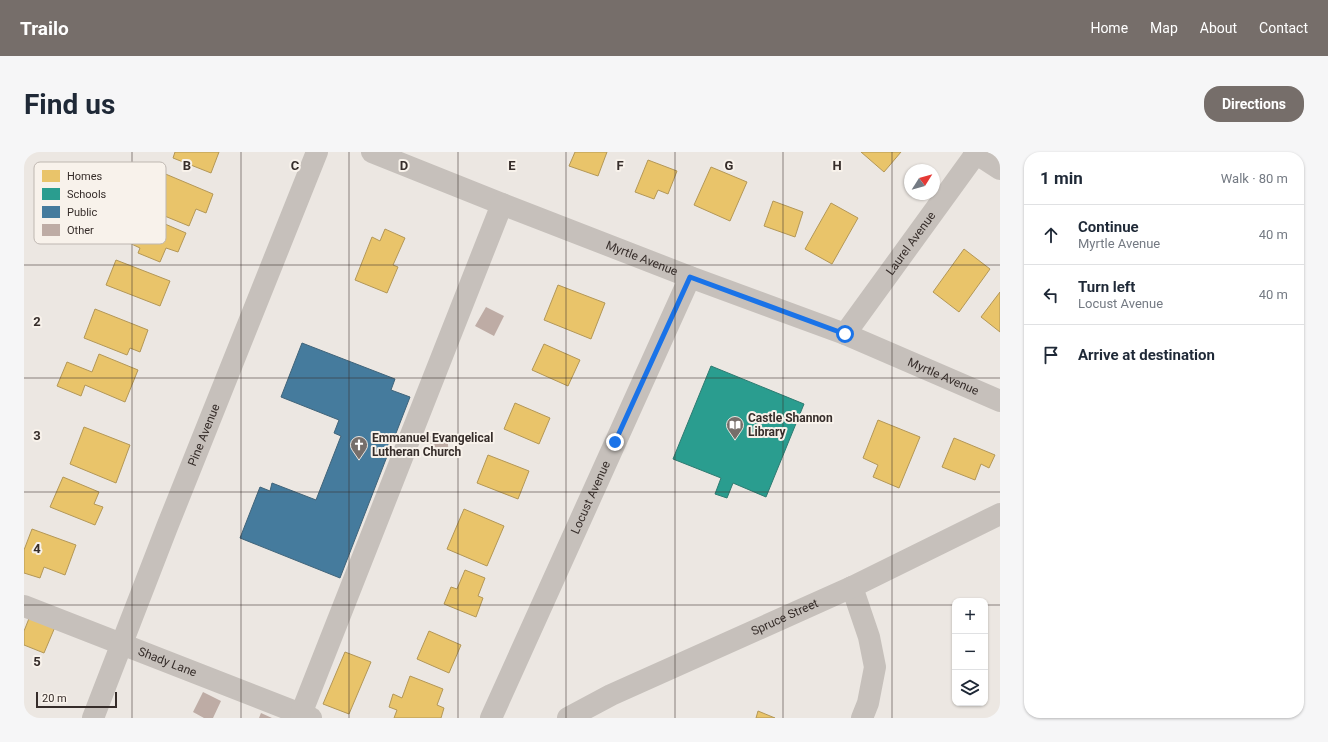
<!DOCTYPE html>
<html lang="en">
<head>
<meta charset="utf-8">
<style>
	:root { --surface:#fff; --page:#f6f6f7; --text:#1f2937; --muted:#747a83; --line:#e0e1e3; --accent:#766e6a }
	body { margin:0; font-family:Roboto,sans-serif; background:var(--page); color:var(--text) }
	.controls { position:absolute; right:12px; bottom:12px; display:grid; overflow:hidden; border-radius:8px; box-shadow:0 1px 3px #0004 }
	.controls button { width:36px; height:36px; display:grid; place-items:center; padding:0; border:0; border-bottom:1px solid var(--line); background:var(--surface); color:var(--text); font:20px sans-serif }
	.compass { position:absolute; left:880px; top:12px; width:36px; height:36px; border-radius:50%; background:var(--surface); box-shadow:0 1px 3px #0004; rotate:53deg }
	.scale { position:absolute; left:12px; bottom:10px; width:81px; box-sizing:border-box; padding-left:4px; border:2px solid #362d2a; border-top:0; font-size:11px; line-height:14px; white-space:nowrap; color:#362d2a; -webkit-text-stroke:3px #f8f2eb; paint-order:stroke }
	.stop { position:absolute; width:12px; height:12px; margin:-9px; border:3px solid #1a73e8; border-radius:50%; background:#fff }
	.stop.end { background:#1a73e8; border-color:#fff; box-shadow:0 1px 4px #0008 }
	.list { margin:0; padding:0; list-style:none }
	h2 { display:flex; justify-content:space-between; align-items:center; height:52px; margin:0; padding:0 16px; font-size:17px }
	h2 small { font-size:13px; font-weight:400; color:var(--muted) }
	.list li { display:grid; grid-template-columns:26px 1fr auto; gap:12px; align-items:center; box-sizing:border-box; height:60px; padding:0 16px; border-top:1px solid var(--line) }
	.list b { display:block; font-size:15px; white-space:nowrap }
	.list p { margin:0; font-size:13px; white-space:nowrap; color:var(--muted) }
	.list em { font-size:13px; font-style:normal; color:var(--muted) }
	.icon { flex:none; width:22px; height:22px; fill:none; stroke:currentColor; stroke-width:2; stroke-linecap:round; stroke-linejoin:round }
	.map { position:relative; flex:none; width:976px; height:566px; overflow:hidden; border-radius:16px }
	header { display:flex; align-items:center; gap:24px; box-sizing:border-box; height:56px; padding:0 20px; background:var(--accent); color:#fff }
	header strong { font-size:19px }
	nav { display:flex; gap:22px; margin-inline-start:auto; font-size:14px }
	.intro { display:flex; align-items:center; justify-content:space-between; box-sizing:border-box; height:96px; padding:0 24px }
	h1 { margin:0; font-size:28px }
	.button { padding:10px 18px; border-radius:16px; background:var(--accent); color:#fff; font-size:14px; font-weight:700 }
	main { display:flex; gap:24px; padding:0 24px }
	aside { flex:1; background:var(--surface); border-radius:16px; box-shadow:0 1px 3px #0004 }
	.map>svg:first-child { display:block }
</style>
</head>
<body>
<header>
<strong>Trailo</strong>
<nav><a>Home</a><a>Map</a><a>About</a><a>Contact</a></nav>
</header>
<div class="intro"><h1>Find us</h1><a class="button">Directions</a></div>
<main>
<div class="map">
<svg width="976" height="566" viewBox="0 0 976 566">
	<rect width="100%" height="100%" fill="#ece7e2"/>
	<path fill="#e9c46a" stroke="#b39757" d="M 151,0 L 195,0 L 187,21 L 149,6 Z
		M 551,0 L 583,0 L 574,24 L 545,14 Z
		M 837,0 L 877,0 L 860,20 Z
		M 624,8 L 653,19 L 644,42 L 634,38 L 630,47 L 611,40 Z
		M 687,15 L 723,30 L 706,69 L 670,53 Z
		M 132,18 L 189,42 L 182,61 L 172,57 L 165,74 L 126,58 L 132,43 L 123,39 Z
		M 749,49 L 779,60 L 771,85 L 740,74 Z
		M 807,51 L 834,66 L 808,112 L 781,97 Z
		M 109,64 L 125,71 L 127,66 L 162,81 L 154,100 L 142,96 L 136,110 L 114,101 L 116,96 L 99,88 Z
		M 361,77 L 381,86 L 369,113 L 374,115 L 363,141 L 331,128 L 348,85 L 356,89 Z
		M 940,97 L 966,117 L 935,160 L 909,140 Z
		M 92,108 L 146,129 L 136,154 L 82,133 Z
		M 534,133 L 581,151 L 567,187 L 520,168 Z
		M 976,140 L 976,180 L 957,165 Z
		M 71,157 L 124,178 L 116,200 L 106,196 L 103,203 L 60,186 Z
		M 520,192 L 556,208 L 544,234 L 508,218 Z
		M 75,202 L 114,218 L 101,250 L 61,233 L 57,244 L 33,234 L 43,210 L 68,220 Z
		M 491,251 L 526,266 L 515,292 L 480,277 Z
		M 854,268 L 896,285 L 875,336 L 849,325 L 854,313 L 839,306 Z
		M 60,275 L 106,293 L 92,331 L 46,312 Z
		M 930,286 L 971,303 L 965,316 L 957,312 L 951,328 L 918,315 Z
		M 464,303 L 505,319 L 494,347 L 453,331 Z
		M 39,325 L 75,340 L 70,352 L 79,355 L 71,373 L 26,355 Z
		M 440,357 L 480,374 L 463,414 L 423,397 Z
		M 8,377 L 52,393 L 41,423 L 20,415 L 16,426 L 0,421 L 0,398 Z
		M 441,418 L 461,426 L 454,444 L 459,446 L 452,465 L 420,452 L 427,435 L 433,437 Z
		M 6,464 L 31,475 L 20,501 L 0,493 L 0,479 Z
		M 405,479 L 437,493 L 425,521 L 393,507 Z
		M 321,500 L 347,510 L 325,562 L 299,552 Z
		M 386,524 L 419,537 L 413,553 L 420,556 L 417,566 L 370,566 L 373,558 L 365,555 L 369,542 L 378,546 Z
		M 734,559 L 751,566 L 732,566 Z"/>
	<path fill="#2a9d8f" stroke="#2e7b71" d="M 687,214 L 780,252 L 742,345 L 709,331 L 703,346 L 691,342 L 697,326 L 649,307 Z"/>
	<path fill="#457b9d" stroke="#40647a" d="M 278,191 L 371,227 L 367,238 L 386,245 L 316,426 L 216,386 L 236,335 L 246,339 L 248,331 L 292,348 L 317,284 L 310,281 L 315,268 L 257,245 Z"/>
	<path fill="#beaca5" d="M 462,155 L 480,164 L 470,184 L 451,174 Z
		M 423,282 L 425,304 L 408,306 L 406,284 Z
		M 179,540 L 197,549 L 189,566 L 180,566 L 169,560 Z
		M 237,561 L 248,566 L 235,566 Z"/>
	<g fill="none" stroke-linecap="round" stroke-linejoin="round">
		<g stroke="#c6c0bb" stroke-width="22">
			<path id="s1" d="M 348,0 L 478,52 L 666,125 L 821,182 L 976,249"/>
			<path d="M 950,0 L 976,17"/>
			<path id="s2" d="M 821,182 L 953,0"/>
			<path d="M 828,435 L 845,485 L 851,515 L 844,551 L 838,566"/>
			<path id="s3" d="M 0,454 L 287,566"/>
			<path d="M 277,562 L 478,52"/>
			<path id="s4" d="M 69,566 L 143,375 L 293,0"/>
			<path id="s5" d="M 467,566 L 666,125"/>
			<path id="s6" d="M 544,566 L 587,543 L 828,435 L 976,362"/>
		</g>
	</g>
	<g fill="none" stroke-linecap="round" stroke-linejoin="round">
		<path stroke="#1a73e8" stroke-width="5" d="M 591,290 L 666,125 L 821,182"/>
	</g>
	<path fill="none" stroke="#362d2a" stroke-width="1" stroke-opacity="0.55" d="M 108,0 L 108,566M 217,0 L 217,566M 325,0 L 325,566M 434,0 L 434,566M 542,0 L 542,566M 651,0 L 651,566M 759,0 L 759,566M 868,0 L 868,566M 0,113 L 976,113M 0,226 L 976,226M 0,340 L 976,340M 0,453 L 931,453M 961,453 L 976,453"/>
	<defs>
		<symbol id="library-pin" viewBox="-11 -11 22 30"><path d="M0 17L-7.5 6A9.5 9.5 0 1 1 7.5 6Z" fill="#766e6a" stroke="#f8f2eb"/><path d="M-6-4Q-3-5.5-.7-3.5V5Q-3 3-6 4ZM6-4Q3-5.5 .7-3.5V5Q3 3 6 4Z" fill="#fff"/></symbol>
		<symbol id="church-pin" viewBox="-11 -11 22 30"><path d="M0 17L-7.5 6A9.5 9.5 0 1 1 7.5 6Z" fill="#766e6a" stroke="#f8f2eb"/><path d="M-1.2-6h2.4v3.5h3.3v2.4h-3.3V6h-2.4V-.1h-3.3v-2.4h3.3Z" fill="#fff"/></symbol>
	</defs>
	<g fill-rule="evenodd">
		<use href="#library-pin" x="701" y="263" width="20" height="27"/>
		<use href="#church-pin" x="325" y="283" width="20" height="27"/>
	</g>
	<g text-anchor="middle" stroke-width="4" stroke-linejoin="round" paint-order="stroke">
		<g font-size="12" fill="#362d2a" stroke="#f8f2eb">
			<text dy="4" stroke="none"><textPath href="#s2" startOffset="112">Laurel Avenue</textPath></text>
			<text dy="4" stroke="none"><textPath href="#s1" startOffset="290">Myrtle Avenue</textPath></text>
			<text dy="4" stroke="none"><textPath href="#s1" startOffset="614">Myrtle Avenue</textPath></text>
			<text dy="4" stroke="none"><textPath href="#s4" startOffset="304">Pine Avenue</textPath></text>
			<text dy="4" stroke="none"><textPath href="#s5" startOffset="242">Locust Avenue</textPath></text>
			<text dy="4" stroke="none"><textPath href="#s6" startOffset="239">Spruce Street</textPath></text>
			<text dy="4" stroke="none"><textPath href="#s3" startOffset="154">Shady Lane</textPath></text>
		</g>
		<g font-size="12" font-weight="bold" fill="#362d2a" stroke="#f8f2eb" text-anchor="start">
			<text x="724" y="270">Castle Shannon<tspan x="724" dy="14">Library</tspan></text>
			<text x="348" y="290">Emmanuel Evangelical<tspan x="348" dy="14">Lutheran Church</tspan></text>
		</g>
	</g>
	<rect x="10" y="10" width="132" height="82" rx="6" fill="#f8f2eb" stroke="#beb7b1" stroke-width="1"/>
	<rect x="18" y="18" width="18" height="12" fill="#e9c46a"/>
	<rect x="18" y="36" width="18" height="12" fill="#2a9d8f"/>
	<rect x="18" y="54" width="18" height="12" fill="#457b9d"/>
	<rect x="18" y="72" width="18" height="12" fill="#beaca5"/>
	<g font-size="11" fill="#362d2a">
		<text x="43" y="28">Homes</text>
		<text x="43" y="46">Schools</text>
		<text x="43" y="64">Public</text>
		<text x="43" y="82">Other</text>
	</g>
	<g font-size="13" text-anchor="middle" font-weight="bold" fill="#362d2a" stroke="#f8f2eb" stroke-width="4" stroke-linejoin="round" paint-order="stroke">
		<text x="163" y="18">B</text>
		<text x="271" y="18">C</text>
		<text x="380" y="18">D</text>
		<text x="488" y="18">E</text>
		<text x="596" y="18">F</text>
		<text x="705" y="18">G</text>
		<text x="813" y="18">H</text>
		<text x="13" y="174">2</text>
		<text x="13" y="288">3</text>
		<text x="13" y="401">4</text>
		<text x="13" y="514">5</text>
	</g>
</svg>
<div class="controls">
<button>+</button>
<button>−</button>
<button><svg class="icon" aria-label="layers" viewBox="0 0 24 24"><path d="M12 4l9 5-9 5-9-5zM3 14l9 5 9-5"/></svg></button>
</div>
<svg class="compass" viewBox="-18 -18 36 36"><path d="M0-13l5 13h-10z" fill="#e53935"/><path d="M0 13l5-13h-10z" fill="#747a83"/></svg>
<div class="scale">20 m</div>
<div class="stop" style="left:821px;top:182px"></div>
<div class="stop end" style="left:591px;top:290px"></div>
</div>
<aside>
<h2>1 min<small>Walk · 80 m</small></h2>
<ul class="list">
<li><svg class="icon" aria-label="ahead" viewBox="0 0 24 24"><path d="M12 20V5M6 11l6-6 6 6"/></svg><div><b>Continue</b><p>Myrtle Avenue</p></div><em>40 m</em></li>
<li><svg class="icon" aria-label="left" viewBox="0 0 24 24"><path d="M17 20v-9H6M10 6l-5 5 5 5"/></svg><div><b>Turn left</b><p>Locust Avenue</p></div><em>40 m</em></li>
<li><svg class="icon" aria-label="arrive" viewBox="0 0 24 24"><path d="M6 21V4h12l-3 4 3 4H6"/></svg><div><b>Arrive at destination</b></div></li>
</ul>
</aside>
</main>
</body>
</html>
